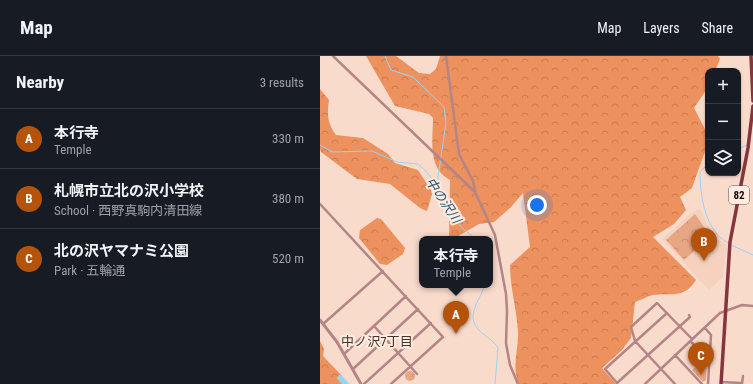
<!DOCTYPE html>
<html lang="en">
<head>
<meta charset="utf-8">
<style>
	:root { --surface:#171b24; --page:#20242c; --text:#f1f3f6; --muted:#9ea1a6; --line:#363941; --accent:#b45309 }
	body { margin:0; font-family:"Roboto Condensed","Noto Sans JP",sans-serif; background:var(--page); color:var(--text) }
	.controls { position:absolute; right:12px; top:12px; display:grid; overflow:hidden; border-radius:8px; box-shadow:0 1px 3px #0004 }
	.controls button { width:36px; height:36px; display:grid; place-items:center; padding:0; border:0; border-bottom:1px solid var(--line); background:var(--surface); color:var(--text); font:20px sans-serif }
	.you { position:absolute; left:217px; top:149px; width:14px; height:14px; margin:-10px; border:3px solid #fff; border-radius:50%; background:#1a73e8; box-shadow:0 0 0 6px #1a73e833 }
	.badge { display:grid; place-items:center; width:26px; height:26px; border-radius:50%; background:var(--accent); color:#fff; font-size:13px; font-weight:700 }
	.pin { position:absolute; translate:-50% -33px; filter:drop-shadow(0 1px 2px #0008) }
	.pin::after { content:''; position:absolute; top:21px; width:14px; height:12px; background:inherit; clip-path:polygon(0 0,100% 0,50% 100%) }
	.popup { position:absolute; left:99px; top:180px; width:74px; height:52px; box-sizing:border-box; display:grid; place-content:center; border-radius:8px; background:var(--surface); filter:drop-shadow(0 1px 3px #0005); font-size:13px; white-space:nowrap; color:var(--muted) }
	.popup b { font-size:15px; color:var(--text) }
	.popup::after { content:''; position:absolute; left:50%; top:100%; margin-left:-8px; border:8px solid transparent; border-top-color:var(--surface) }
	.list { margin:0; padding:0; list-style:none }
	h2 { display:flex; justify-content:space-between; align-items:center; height:52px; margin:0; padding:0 16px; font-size:17px }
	h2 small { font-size:13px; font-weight:400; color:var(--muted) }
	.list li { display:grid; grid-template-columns:26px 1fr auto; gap:12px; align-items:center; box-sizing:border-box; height:60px; padding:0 16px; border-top:1px solid var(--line) }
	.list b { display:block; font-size:15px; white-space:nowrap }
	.list p { margin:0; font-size:13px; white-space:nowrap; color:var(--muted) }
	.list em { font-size:13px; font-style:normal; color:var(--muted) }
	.icon { flex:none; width:22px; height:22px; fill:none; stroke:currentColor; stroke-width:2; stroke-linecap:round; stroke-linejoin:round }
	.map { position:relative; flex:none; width:433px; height:328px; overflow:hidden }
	header { display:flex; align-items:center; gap:24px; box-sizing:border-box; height:56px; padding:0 20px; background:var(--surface); border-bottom:1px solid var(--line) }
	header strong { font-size:19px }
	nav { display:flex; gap:22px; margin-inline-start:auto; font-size:14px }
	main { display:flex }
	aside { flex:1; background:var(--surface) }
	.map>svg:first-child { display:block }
</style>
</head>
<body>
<header>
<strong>Map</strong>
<nav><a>Map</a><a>Layers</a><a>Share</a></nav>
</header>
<main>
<aside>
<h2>Nearby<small>3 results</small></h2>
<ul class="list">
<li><span class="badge">A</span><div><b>本行寺</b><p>Temple</p></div><em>330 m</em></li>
<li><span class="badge">B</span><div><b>札幌市立北の沢小学校</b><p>School · 西野真駒内清田線</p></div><em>380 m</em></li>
<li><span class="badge">C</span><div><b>北の沢ヤマナミ公園</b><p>Park · 五輪通</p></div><em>520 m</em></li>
</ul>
</aside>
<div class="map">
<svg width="433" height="328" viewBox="0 0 433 328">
	<defs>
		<pattern id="forest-crowns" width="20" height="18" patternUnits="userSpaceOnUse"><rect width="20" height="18" fill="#ed915e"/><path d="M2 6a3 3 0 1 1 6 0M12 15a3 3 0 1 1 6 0" fill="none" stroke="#ca7c50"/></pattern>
		<pattern id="park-crowns" width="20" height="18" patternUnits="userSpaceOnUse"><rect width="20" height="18" fill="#e8a784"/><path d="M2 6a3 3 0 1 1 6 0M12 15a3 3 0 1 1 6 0" fill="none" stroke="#c68e70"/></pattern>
	</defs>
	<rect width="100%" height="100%" fill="#f9dbcc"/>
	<path fill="#f6d1bd" d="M 380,152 L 389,172 L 396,182 L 407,189 L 403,221 L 389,234 L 342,183 L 371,157 Z"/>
	<path fill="url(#forest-crowns)" d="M 46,0 L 76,0 L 99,17 L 110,18 L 116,13 L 120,0 L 398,0 L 400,3 L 395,15 L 388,15 L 388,31 L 374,52 L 388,79 L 388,87 L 372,132 L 360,141 L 366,154 L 354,168 L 333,181 L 376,224 C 363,244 352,236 333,239 C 327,240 321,244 315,246 L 311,282 L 301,295 L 282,312 L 296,328 L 199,328 C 191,311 199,293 198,276 C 197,254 190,232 190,209 L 210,191 L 203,137 L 191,151 L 174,166 L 159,168 L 133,183 L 129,183 L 130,124 C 107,112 113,84 113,62 L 109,58 L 75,50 Z
		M 0,33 L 9,44 C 7,59 7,66 16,79 L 43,82 L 68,98 L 75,107 L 98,114 L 111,134 L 112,138 L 107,155 L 100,152 L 70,128 L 37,123 L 1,96 L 0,93 Z
		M 57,162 L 61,163 L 85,192 L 83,198 L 67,209 L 60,208 L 39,182 L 40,174 Z
		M 0,285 L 4,293 L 3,300 L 22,320 L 26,328 L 0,328 Z"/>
	<path fill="url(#park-crowns)" d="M 375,158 L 389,178 L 388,183 L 364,204 L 346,184 Z
		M 383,304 L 387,308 L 386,324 L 383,326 L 372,314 Z
		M85 320a5 5 0 1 1 10 0a5 5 0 1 1-10 0Z"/>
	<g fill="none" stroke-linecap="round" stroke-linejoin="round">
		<path stroke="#97d4f5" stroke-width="1" d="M 65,0 L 71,14 L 93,21 L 124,51 L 126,67 L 117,128
			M 0,89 L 12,96 L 52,95 L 77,106 L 98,108 C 117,122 121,145 134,163 C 140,171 148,176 155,183
			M 418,93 L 427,89
			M 388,108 L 380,116 C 380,140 385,175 408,187
			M 411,189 L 433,199
			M 164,229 C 163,239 156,245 154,255 C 148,275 172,280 178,292 L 175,328"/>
		<path stroke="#97d4f5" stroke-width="5.5" d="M 20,322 L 26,328"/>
		<path stroke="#b48586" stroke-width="2.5" d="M 13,0 L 155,136 L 175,179 L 186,238 L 187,255 L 186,287 L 190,309 L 198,328
			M 126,0 L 139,98 L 153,125 L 155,135
			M 0,148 L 123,281 L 71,328
			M 347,257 L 285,313 L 297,327 L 370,261 L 369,259
			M 3,268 L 63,215
			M 54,270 L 97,318
			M 385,272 L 391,279 L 388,328
			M 370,285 L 389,303
			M 24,298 L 86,240
			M 355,299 L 382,328
			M 33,313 L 98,253
			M 401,326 L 422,327
			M 44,328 L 111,267
			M 325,328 L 400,257 L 422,249 L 433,250
			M 355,328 L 315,285 L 311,271 L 337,247 L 372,283
			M 422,328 L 423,320"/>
		<path stroke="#b48586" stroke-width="3" d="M 0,264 L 17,286 L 41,328"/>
		<path stroke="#85353d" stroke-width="3.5" d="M 431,0 L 433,45
			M 401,328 L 410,186 L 428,92 L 433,50"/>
	</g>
	<g text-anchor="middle" stroke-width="4" stroke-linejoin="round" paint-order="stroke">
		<rect fill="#feebe2" stroke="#5a4d47" stroke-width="1" x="409" y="130" width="20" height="18" rx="3"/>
		<g font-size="11" font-weight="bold" fill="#130905">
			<text x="419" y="143">82</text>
		</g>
		<g font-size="13" font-style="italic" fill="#25546c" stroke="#feebe2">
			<text transform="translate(124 144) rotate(56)" y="5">中の沢川</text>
		</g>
		<g font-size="13" fill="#493226" stroke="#feebe2">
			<text x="57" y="290">中ノ沢7丁目</text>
		</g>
	</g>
</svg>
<div class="controls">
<button>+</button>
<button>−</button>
<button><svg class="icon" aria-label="layers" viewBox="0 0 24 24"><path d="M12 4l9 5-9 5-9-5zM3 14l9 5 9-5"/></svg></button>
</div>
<div class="you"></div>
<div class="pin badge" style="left:136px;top:278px">A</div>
<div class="popup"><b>本行寺</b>Temple</div>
<div class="pin badge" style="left:384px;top:205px">B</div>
<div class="pin badge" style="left:381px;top:319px">C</div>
</div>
</main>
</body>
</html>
